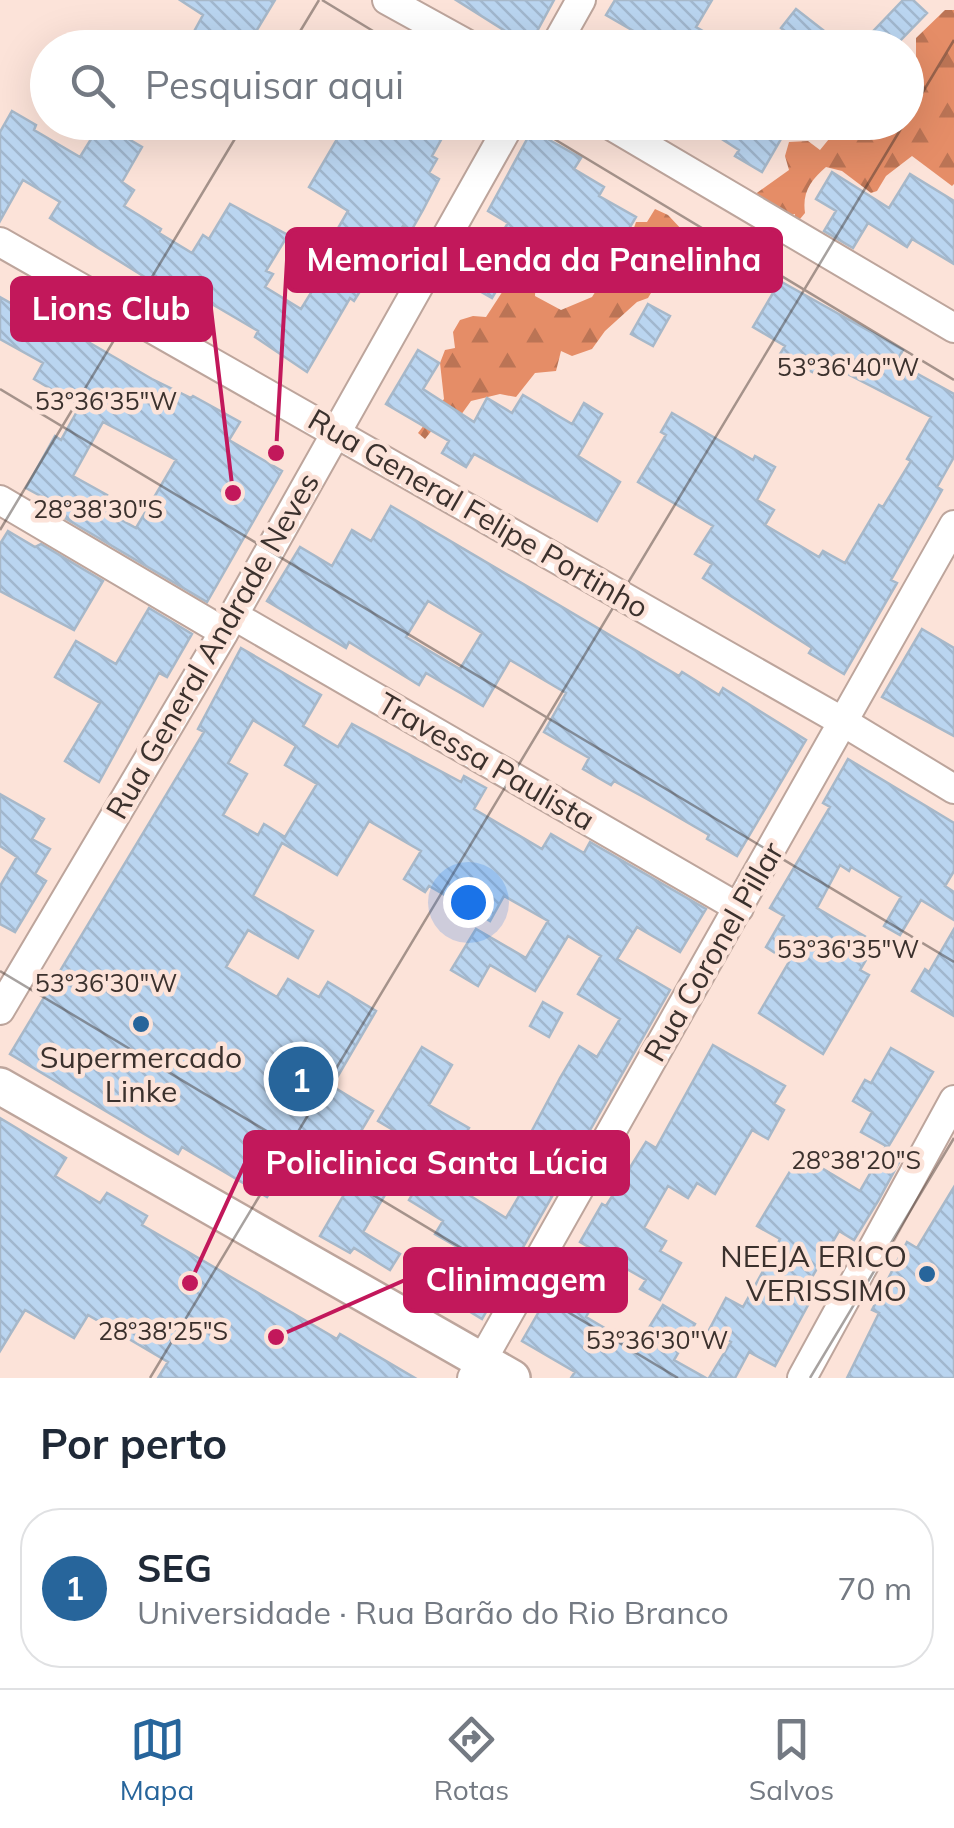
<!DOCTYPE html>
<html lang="pt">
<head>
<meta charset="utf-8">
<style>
	:root { --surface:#fff; --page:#f2f2f3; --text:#1f2937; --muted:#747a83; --line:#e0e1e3; --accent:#27659b }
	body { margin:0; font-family:Mulish,sans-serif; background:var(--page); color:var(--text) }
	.you { position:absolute; left:468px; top:902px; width:35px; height:35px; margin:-25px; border:8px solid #fff; border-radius:50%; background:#1a73e8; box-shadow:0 0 0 15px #1a73e833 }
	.badge { display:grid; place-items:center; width:65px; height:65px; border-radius:50%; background:var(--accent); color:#fff; font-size:32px; font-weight:700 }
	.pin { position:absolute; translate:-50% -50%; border:5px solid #fff; box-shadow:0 2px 10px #0006 }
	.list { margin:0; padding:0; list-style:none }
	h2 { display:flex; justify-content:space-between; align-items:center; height:130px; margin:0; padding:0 40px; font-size:42px }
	h2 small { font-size:32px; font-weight:400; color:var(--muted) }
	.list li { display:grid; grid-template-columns:65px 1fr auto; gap:30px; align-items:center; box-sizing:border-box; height:160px; margin:0 20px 20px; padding:0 20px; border:2px solid var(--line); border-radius:40px }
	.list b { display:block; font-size:38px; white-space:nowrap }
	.list p { margin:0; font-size:32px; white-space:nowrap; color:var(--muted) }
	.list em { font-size:32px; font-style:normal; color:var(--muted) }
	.icon { flex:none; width:55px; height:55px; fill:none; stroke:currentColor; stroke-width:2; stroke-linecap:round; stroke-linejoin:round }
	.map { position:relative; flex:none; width:954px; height:1378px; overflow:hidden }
	.search { position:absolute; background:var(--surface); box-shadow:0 10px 40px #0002; left:30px; right:30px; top:30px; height:110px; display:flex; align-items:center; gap:25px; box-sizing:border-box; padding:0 35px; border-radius:55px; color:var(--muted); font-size:38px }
	.sheet { height:310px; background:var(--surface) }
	nav { display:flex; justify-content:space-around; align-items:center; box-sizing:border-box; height:140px; border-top:2px solid var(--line); background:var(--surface); font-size:28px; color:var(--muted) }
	nav a { display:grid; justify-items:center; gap:5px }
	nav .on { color:var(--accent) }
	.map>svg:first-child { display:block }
</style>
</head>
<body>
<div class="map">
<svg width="954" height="1378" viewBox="0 0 954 1378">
	<defs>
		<pattern id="forest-firs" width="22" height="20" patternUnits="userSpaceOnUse" patternTransform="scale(2.5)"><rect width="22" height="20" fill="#e58d67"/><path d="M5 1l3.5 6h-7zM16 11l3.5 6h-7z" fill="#bb7455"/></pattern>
		<pattern id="building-back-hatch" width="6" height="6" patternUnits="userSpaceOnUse" patternTransform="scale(2.5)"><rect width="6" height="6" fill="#bad5f0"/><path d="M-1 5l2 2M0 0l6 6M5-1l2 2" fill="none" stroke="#a1b7ce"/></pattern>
	</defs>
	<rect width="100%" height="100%" fill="#fce3d9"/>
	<path fill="url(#forest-firs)" d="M 945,10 L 954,10 L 954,184 L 952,186 L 912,156 L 886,176 L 877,191 L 871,193 L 842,171 L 826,167 C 811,180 802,192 805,213 L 795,225 L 795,214 L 777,218 L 754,195 L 789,170 L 785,156 L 789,142 L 808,141 L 820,150 L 842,123 L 906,122 L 907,78 L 916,67 L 916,38 Z
		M 655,209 L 668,215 L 684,232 L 681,256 L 661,276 L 648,298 L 637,302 L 605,331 L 592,349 L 572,356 L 561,351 L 556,371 L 535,373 L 516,397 L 500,394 L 471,401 L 458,419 L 433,429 L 425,439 L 418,433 L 444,399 L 440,363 L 445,350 L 455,348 L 453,332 L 460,320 L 473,316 L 486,317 L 512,277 L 525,265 L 536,275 L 535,296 L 561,310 L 592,297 L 618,256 L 624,256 L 636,222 L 647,222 Z"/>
	<path fill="url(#building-back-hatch)" stroke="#a7b8c9" stroke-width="2.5" fill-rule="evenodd" d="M 180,0 L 275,0 L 246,48 L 185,48 L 203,15 Z
		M 456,0 L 554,0 L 529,46 Z
		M 615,0 L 712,0 L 696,27 L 732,48 L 663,48 L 606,15 Z
		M 903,0 L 913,0 L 927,13 L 893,48 L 857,48 Z
		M 796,9 L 846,48 L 807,48 L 781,28 Z
		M 12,111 L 36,125 L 34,130 L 80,157 L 101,123 L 142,147 L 122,182 L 134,190 L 124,206 L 161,229 L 159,233 L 192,253 L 203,235 L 209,239 L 230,204 L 288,235 L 266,271 L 273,274 L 265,287 L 301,309 L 335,254 L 326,249 L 348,211 L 309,187 L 347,122 L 451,122 L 432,156 L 437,159 L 429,173 L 439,179 L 423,210 L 411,231 L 403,226 L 373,277 L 370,275 L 354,301 L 350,298 L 307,372 L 255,337 L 258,331 L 200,297 L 193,307 L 50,218 L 60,202 L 23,180 L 0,221 L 0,132 Z
		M 695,122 L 768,122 L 785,132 L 762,172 L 735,156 L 739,150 Z
		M 532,130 L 581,158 L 574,169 L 604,187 L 599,196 L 636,217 L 608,264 L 597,257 L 580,285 L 561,274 L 574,251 L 538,229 L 528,247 L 524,244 L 492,298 L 469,285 L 473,277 L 455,267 L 468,245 L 488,256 L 508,223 L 488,211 Z
		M 832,172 L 889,208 L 910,174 L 954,201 L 954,264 L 912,239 L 907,247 L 868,223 L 853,248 L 824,231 L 836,211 L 816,199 Z
		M 780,281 L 903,350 L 896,362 L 954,394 L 954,457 L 937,487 L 942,490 L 891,580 L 897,583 L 844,674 L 809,653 L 812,648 L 703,578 L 712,564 L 695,554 L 713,526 L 638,482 L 666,435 L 661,432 L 672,413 L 753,460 L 755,456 L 775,467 L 757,500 L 774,510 L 765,525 L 819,557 L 823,551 L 845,563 L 879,505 L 883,507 L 911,461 L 907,459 L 931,417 L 830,365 L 823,378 L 780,354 L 785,346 L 753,327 Z
		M 0,297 L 62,332 L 64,328 L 152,379 L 191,398 L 193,396 L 240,422 L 229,440 L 282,471 L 207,602 L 58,514 L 61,507 L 26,488 L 55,436 L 61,440 L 80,406 L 34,379 L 43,363 L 0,339 ZM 103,422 L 176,460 L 136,528 L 100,508 L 107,495 L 73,476 Z
		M 648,304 L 670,316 L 653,346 L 631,334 Z
		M 418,350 L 439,363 L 423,389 L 474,422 L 487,398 L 512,413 L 523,395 L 572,424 L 584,403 L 602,414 L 578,456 L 620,482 L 597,521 L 474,454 L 466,467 L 442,453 L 449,441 L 386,404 Z
		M 391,506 L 679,676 L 682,672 L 719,695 L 723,688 L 806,740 L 737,856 L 707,839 L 709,835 L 647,799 L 614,781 L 611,785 L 583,769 L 589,758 L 544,732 L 566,693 L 510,660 L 483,706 L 426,673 L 419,685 L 349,642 L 346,648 L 267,601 L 300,547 L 332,566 L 352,530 L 371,541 ZM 428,601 L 482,633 L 460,669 L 406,637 Z
		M 8,531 L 35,547 L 41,544 L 103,581 L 74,630 L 0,591 L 0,544 Z
		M 149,608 L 192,634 L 167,677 L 159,673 L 99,782 L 65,761 L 100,703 L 55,677 L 76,641 L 116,664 Z
		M 922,629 L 954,648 L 954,736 L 882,697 Z
		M 241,648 L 321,695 L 303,726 L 338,747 L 352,724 L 461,782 L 464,776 L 486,788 L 474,809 L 542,849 L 551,834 L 584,853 L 590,842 L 706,909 L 680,952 L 637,927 L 617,959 L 670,990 L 482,1319 L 434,1290 L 459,1248 L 435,1234 L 443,1221 L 409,1200 L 427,1169 L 506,1218 L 538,1164 L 520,1153 L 560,1078 L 579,1046 L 597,1057 L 620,1019 L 578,994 L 601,956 L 568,936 L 535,991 L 490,965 L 478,986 L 451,970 L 476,929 L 526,958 L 548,921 L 504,896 L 490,921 L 429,886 L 425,892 L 404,879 L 421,851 L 369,821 L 337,875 L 282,843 L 253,896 L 313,931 L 298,958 L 248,930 L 226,967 L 277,997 L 288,979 L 319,997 L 328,982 L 376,1011 L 332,1086 L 373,1111 L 339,1168 L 385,1195 L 363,1232 L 400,1254 L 390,1270 L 354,1248 L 350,1253 L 320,1236 L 345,1193 L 289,1160 L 267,1197 L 182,1147 L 178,1154 L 10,1054 L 204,732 L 198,729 ZM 253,720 L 296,746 L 285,765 L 317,784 L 285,837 L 264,824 L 258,835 L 223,815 L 247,774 L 228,763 Z
		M 848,759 L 954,823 L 954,871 L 945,886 L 954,892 L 954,920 L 921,900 L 900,935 L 884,926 L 901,897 L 851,867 L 849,871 L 840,865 L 817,908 L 876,943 L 860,970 L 869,975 L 823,1054 L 759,1013 L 789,962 L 766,947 L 784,916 L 770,908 L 830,807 L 823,803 Z
		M 0,794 L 44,819 L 32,839 L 50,849 L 35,874 L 46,881 L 15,932 L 0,924 L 0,886 L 17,857 L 0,846 Z
		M 954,929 L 954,1016 L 912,991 L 925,969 L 929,972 Z
		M 543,1002 L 562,1013 L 549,1037 L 530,1026 Z
		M 713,1045 L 785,1086 L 774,1104 L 784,1110 L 768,1139 L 752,1130 L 715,1194 L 697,1183 L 688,1198 L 668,1186 L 644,1228 L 666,1241 L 660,1251 L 681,1263 L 660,1300 L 640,1289 L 646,1280 L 580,1242 L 602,1204 L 606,1206 L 646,1142 L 656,1148 Z
		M 422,1047 L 452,1065 L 429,1105 L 469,1128 L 449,1163 L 378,1121 Z
		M 891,1048 L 933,1072 L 888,1147 L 903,1155 L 878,1201 L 854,1240 L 839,1231 L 805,1289 L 814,1294 L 775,1366 L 749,1352 L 735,1378 L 709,1378 L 731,1342 L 709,1330 L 726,1298 L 743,1307 L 772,1255 L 780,1239 L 757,1226 L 800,1155 L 860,1191 L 886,1146 L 861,1132 L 872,1112 L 853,1101 L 865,1080 L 871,1083 Z
		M 0,1118 L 66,1158 L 55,1176 L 100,1203 L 107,1193 L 147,1216 L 142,1225 L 337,1339 L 340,1334 L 415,1378 L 158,1378 L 168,1362 L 88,1315 L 74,1338 L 25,1310 L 0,1351 Z
		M 954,1187 L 954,1378 L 847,1378 L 879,1313 L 872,1310 L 907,1242 L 917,1248 Z
		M 560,1275 L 597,1297 L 586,1317 L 637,1347 L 663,1305 L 695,1324 L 674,1360 L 706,1378 L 571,1378 L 575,1372 L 522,1341 Z"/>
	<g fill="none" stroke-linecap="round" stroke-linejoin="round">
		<defs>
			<path id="minor" d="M 387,0 L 474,48
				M 554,48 L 581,0
				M 605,122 L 954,328
				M 0,242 L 845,723 L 954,789
				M 0,500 L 224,632
				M 233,615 L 739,908
				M 0,1010 L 224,632 L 511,122
				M 472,1378 L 954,525
				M 802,1378 L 954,1100"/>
			<path id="major" d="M 0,1086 L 512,1378"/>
		</defs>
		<use href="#minor" stroke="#bda59c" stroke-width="32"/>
		<use href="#major" stroke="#bda59c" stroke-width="40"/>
		<use href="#minor" stroke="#fff" stroke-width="28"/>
		<use href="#major" stroke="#fff" stroke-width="35"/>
	</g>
	<path fill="none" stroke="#3b312d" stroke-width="2.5" stroke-opacity="0.45" d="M 322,0 L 401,48M 290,48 L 319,0M 906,120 L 954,40M 526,122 L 954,380M 0,389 L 954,962M 0,530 L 245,122M 0,971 L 678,1378M 150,1378 L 905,122M 810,1378 L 954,1138"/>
	<g fill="#27659b" stroke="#fce3d9" stroke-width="4">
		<circle cx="141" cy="1024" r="10"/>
		<circle cx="927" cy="1274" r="10"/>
	</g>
	<g text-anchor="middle" stroke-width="9" stroke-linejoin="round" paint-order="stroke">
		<g font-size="30" fill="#3b312d" stroke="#fce3d9">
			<text transform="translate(478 514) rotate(30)" y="10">Rua General Felipe Portinho</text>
			<text transform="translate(213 646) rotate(-60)" y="10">Rua General Andrade Neves</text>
			<text transform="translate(486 762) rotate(30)" y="10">Travessa Paulista</text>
			<text transform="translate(714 952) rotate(-60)" y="10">Rua Coronel Pillar</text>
		</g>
		<g font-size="30" fill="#3b312d" stroke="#fce3d9">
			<text x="141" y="1068">Supermercado<tspan x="141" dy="34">Linke</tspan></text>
			<text x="907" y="1267" text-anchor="end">NEEJA ERICO<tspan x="907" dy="34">VERISSIMO</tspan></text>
		</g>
	</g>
	<g font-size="25" text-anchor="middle" fill="#3b312d" stroke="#fce3d9" stroke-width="9" stroke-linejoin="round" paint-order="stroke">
		<text x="848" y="376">53°36'40"W</text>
		<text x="106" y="410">53°36'35"W</text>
		<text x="98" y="518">28°38'30"S</text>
		<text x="848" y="958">53°36'35"W</text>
		<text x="106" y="992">53°36'30"W</text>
		<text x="856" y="1169">28°38'20"S</text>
		<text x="163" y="1340">28°38'25"S</text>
		<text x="657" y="1349">53°36'30"W</text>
	</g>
	<path fill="none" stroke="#c2185b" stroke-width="4" d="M276 453L287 260M233 493L211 309M190 1283L245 1163M276 1337L405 1280"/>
	<g fill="#c2185b" stroke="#fce3d9" stroke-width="4">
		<circle cx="276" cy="453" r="10"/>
		<circle cx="233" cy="493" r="10"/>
		<circle cx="190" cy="1283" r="10"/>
		<circle cx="276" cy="1337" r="10"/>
	</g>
	<g fill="#c2185b" stroke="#c2185b" stroke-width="4">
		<rect x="287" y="229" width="494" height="62" rx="10"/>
		<rect x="12" y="278" width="199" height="62" rx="10"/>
		<rect x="245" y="1132" width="383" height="62" rx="10"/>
		<rect x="405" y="1249" width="221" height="62" rx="10"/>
	</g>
	<g font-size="32" text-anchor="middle" font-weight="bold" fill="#fff">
		<text x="534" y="271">Memorial Lenda da Panelinha</text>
		<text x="111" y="320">Lions Club</text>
		<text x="437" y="1174">Policlinica Santa Lúcia</text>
		<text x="516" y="1291">Clinimagem</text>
	</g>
</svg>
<div class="you"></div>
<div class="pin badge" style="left:301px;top:1079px">1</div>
<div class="search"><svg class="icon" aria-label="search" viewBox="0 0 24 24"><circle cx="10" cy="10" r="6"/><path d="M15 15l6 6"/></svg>Pesquisar aqui</div>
</div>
<section class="sheet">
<h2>Por perto<small></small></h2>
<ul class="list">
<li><span class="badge">1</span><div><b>SEG</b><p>Universidade · Rua Barão do Rio Branco</p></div><em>70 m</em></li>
</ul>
</section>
<nav>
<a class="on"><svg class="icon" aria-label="map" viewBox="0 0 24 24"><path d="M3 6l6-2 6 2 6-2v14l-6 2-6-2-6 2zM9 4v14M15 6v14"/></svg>Mapa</a>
<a><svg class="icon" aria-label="directions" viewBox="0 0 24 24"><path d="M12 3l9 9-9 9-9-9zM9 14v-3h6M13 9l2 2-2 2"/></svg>Rotas</a>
<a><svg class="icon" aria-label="saved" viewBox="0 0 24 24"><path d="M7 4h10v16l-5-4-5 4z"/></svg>Salvos</a>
</nav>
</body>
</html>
